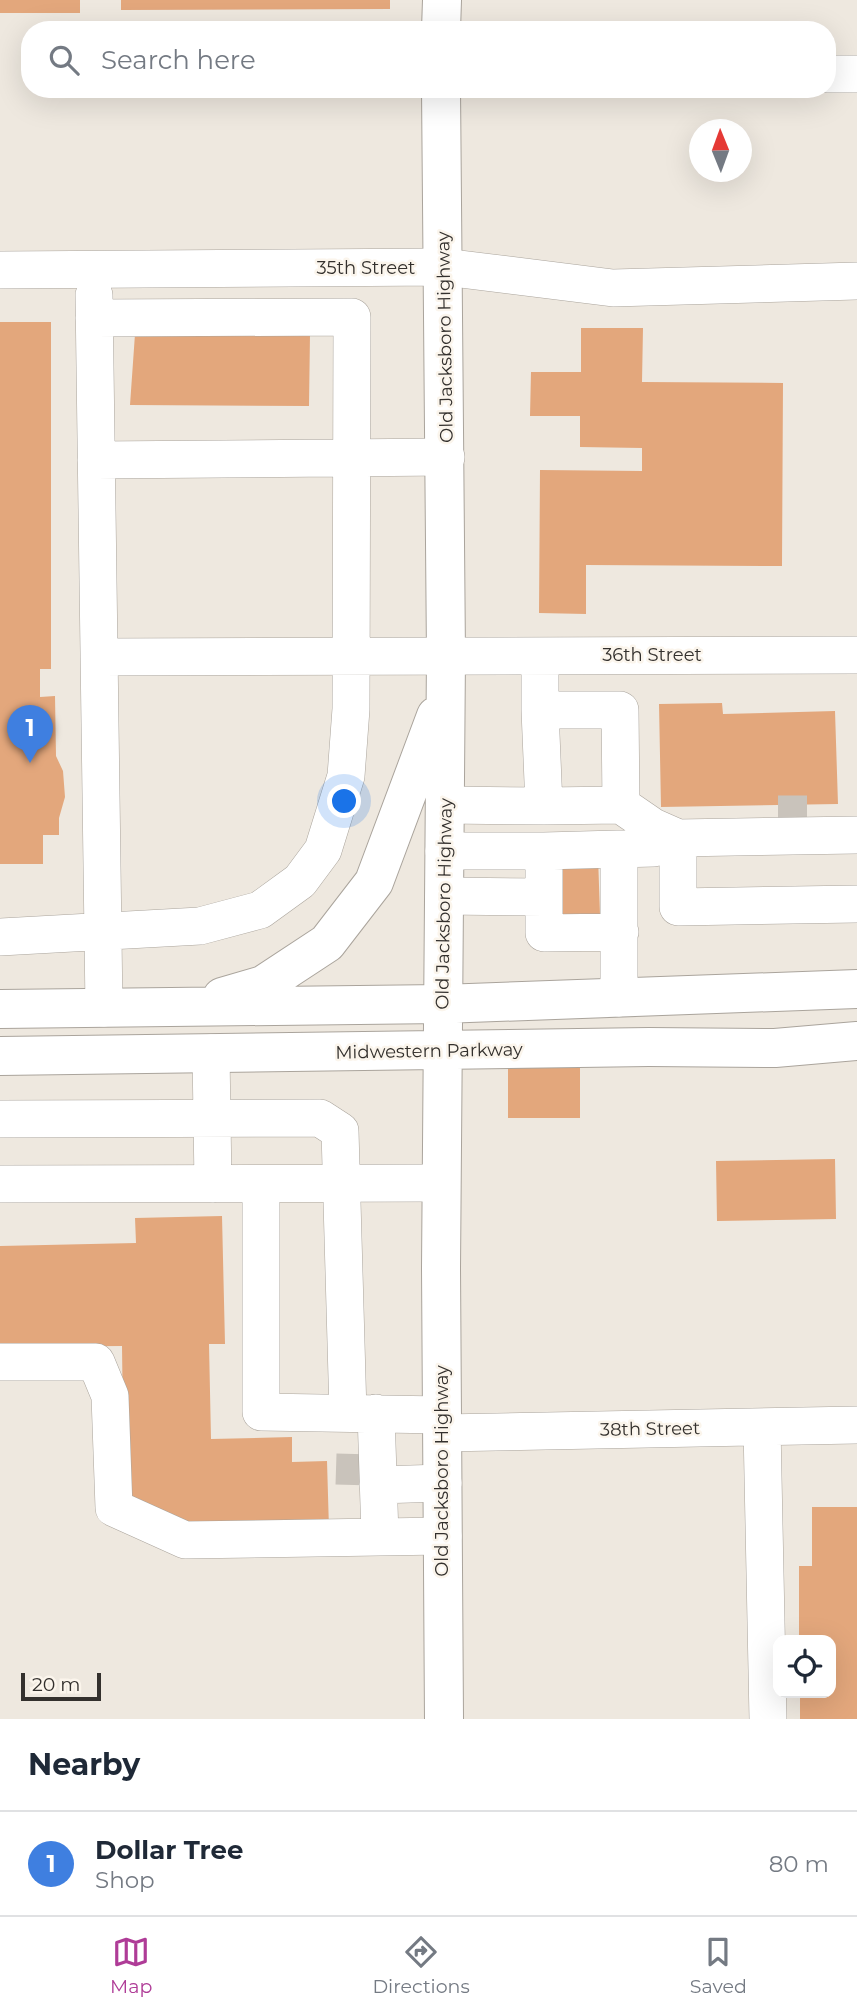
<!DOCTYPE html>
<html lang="en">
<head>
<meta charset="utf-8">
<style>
	:root { --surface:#fff; --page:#f6f6f7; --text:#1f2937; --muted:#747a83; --line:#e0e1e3; --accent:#af3c97 }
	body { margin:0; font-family:Montserrat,sans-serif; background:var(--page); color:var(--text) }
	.controls { position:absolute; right:21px; bottom:21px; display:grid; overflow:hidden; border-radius:14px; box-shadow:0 7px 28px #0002 }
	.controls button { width:63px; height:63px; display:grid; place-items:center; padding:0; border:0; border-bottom:2px solid var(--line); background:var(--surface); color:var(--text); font:35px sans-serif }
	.compass { position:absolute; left:689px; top:119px; width:63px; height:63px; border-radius:50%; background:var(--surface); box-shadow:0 7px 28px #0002; rotate:359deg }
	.scale { position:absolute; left:21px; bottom:18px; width:80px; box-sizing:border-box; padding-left:7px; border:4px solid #33302d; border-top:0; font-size:19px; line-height:24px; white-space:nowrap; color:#33302d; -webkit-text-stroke:5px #fbf5ec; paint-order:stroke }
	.you { position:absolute; left:345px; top:802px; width:24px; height:24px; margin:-18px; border:5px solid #fff; border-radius:50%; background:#1a73e8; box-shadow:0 0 0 10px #1a73e833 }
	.badge { display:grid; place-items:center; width:46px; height:46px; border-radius:50%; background:var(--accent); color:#fff; font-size:23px; font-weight:700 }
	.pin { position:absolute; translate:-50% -58px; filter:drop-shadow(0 2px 4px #0008) }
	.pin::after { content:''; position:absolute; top:37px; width:24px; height:21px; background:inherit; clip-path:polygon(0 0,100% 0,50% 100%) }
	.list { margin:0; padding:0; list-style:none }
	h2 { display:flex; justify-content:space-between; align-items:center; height:91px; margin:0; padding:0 28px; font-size:30px }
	h2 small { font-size:23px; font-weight:400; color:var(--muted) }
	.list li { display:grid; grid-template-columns:46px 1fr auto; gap:21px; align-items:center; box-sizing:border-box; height:105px; padding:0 28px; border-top:2px solid var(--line) }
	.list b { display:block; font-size:26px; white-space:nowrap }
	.list p { margin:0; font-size:23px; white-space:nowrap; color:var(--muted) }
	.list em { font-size:23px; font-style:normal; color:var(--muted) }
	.icon { flex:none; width:38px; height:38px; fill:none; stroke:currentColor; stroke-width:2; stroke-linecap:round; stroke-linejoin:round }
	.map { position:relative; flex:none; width:857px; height:1719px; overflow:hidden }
	.search { position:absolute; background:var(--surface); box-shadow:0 7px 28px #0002; left:21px; right:21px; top:21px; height:77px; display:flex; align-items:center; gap:18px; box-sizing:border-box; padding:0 24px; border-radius:28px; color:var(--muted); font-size:26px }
	.sheet { height:196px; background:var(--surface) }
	nav { display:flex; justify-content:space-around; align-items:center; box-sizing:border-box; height:98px; border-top:2px solid var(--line); background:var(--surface); font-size:19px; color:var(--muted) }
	nav a { display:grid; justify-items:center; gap:4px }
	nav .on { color:var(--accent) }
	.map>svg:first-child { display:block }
</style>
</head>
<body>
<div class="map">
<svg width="857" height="1719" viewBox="0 0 857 1719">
	<rect width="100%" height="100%" fill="#eee8df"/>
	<path fill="#e3a77c" d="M 0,0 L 80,0 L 80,13 L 0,13 Z
		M 121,0 L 390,0 L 390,9 L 121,10 Z
		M 0,322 L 51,322 L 51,669 L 40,669 L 40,697 L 55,696 L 56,756 L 63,771 L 65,797 L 59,818 L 59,835 L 43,835 L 43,864 L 0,864 Z
		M 581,328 L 643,328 L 642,382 L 783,383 L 782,566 L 586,565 L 586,614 L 539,613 L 540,470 L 642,471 L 642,448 L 580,447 L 580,416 L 530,416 L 531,372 L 581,372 Z
		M 135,334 L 310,334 L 309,406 L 130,405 Z
		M 722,703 L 723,714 L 835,711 L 838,804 L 661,807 L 659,704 Z
		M 598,856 L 600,915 L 563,915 L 560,857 Z
		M 508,1066 L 580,1066 L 580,1118 L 508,1118 Z
		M 835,1159 L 836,1219 L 717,1221 L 716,1161 Z
		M 222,1216 L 225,1344 L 209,1344 L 211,1439 L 292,1437 L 292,1462 L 327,1461 L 329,1529 L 179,1532 L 124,1503 L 122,1346 L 0,1347 L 0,1246 L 136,1243 L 135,1218 Z
		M 812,1507 L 857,1507 L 857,1719 L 800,1719 L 800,1693 L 831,1693 L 831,1640 L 799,1640 L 799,1566 L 812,1566 Z"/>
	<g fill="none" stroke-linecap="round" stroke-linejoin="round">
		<path stroke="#c9c3bb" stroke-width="37" stroke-dasharray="37 18" stroke-linecap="butt" d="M 778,814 L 807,814
			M 354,1485 L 355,1454"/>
		<defs>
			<path id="minor" d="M 827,74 L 857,74
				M 0,270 L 444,267 L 613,288 L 857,281
				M 94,295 L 104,1008
				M 96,460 L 446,457
				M 540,656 L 540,710 L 620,710 L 621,805 L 653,827 L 678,838 L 857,835
				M 99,657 L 857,655
				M 540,710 L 544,806 L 621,805
				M 445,805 L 544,806
				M 619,849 L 619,998
				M 444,851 L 544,851
				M 444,896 L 544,897 L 544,851 L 654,848 L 678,838 L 678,907 L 857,904
				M 544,897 L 544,933 L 620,932
				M 0,937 L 200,926 L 260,910 L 300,881 L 323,850 L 346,776 L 351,709 L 352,317 L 94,318
				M 211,1053 L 213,1184
				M 0,1119 L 320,1118 L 340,1131 L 348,1413
				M 0,1184 L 441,1183
				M 261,1184 L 261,1412 L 442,1415
				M 0,1362 L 96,1362 L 110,1396 L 114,1508 L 185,1540 L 443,1536
				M 376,1413 L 380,1536
				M 762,1427 L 768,1719
				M 443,1433 L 857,1425
				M 378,1485 L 443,1483"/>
			<path id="major" d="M 441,30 L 442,0
				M 441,89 L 446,656 L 441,1268 L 444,1719
				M 222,997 L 263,985 L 327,943 L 374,882 L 436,716
				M 0,1009 L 442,1004 L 857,989
				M 0,1056 L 649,1047 L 775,1048 L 857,1041"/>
		</defs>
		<use href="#minor" stroke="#aaa49c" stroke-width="38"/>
		<use href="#major" stroke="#aaa49c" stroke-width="40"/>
		<use href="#minor" stroke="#fff" stroke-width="37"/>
		<use href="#major" stroke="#fff" stroke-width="38"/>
	</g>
	<g text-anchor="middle" stroke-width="5" stroke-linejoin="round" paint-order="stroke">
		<g font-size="18" fill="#33302d" stroke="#fbf5ec">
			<text x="366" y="274">35th Street</text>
			<text transform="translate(445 337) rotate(-91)" y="6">Old Jacksboro Highway</text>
			<text x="652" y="661">36th Street</text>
			<text transform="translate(444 904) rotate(-89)" y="6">Old Jacksboro Highway</text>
			<text transform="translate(429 1051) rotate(-1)" y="6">Midwestern Parkway</text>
			<text transform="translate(650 1429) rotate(-1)" y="6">38th Street</text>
			<text transform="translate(442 1471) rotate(-90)" y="6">Old Jacksboro Highway</text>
		</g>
	</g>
</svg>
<div class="controls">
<button><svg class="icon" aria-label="locate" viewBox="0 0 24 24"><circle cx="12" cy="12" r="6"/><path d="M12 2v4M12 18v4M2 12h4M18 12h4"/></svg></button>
</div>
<svg class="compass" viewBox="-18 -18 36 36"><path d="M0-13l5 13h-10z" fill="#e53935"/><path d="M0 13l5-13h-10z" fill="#747a83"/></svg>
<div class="scale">20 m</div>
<div class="you"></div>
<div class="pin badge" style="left:30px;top:763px;background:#3f7fe0">1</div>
<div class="search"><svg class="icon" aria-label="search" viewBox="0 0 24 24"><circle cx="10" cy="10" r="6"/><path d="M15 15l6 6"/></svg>Search here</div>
</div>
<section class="sheet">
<h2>Nearby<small></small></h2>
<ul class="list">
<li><span class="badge" style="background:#3f7fe0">1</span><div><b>Dollar Tree</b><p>Shop</p></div><em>80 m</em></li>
</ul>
</section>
<nav>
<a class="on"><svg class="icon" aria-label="map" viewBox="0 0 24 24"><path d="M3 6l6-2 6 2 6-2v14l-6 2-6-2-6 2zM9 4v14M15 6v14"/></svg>Map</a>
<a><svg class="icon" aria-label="directions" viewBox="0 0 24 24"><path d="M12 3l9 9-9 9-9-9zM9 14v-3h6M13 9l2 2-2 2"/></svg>Directions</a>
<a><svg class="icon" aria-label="saved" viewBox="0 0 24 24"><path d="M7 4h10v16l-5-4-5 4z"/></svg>Saved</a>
</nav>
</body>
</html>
